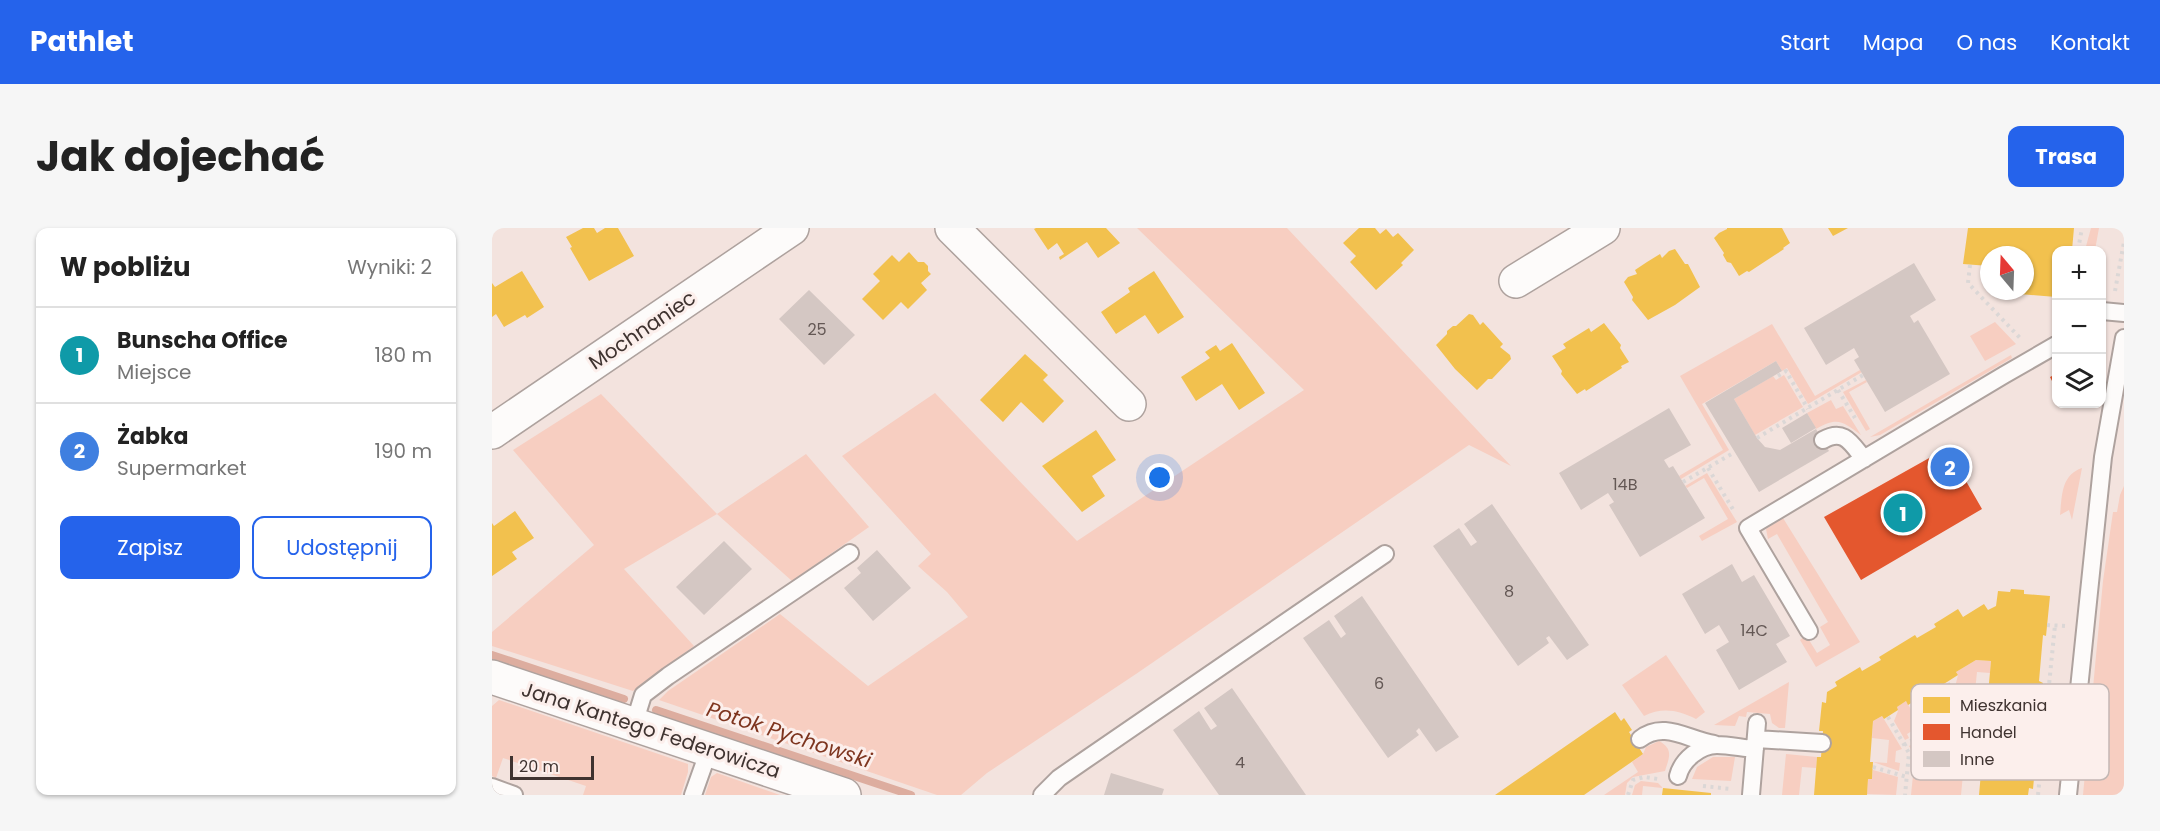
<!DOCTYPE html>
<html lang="pl">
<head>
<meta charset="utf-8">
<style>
	:root { --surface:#fff; --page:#f6f6f6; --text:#222; --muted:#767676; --line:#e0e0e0; --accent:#2563eb }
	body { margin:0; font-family:Poppins,sans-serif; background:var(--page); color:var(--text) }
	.controls { position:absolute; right:18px; top:18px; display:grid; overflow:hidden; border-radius:12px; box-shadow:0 2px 4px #0004 }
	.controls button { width:54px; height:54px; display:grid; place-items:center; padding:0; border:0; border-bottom:2px solid var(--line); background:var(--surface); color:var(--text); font:30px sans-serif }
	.compass { position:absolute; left:1488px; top:18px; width:54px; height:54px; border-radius:50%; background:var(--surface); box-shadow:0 2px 4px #0004; rotate:341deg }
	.scale { position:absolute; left:18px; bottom:15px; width:84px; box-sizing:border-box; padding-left:6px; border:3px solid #3f3330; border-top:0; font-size:16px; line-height:21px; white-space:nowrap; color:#3f3330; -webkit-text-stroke:4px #fcefec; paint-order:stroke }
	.you { position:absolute; left:668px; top:250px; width:21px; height:21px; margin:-15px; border:4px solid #fff; border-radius:50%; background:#1a73e8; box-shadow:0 0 0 9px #1a73e833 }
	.badge { display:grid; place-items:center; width:39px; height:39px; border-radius:50%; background:var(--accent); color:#fff; font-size:20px; font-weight:700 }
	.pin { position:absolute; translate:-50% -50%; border:3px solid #fff; box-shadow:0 2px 6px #0006 }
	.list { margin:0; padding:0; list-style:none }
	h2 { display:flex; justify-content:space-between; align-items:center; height:78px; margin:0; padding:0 24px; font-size:26px }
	h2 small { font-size:20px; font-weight:400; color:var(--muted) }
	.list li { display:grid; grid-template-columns:39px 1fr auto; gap:18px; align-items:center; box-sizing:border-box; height:96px; padding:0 24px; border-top:2px solid var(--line) }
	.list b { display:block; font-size:22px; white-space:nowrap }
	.list p { margin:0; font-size:20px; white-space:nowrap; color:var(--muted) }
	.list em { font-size:20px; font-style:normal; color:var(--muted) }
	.actions { display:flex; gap:12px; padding:18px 24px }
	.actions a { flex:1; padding:14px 0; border:2px solid var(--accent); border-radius:12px; text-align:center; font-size:21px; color:var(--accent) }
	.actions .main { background:var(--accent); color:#fff }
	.icon { flex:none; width:33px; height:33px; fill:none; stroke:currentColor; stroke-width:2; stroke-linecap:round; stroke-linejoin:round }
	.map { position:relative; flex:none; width:1632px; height:567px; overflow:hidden; border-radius:12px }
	header { display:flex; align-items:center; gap:36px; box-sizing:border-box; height:84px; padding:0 30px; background:var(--accent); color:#fff }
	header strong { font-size:28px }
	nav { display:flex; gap:33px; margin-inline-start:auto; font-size:21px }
	.intro { display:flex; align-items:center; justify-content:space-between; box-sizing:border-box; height:144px; padding:0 36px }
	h1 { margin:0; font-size:42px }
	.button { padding:15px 27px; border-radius:12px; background:var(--accent); color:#fff; font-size:21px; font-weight:700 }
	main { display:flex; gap:36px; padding:0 36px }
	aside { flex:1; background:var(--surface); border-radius:12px; box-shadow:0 2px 4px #0004 }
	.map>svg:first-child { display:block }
</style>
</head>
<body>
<header>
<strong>Pathlet</strong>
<nav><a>Start</a><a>Mapa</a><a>O nas</a><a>Kontakt</a></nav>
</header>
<div class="intro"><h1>Jak dojechać</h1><a class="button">Trasa</a></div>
<main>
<aside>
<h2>W pobliżu<small>Wyniki: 2</small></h2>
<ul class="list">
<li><span class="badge" style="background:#0f9aa8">1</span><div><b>Bunscha Office</b><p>Miejsce</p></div><em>180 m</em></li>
<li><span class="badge" style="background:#3f7fe0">2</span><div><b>Żabka</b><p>Supermarket</p></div><em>190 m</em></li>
</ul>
<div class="actions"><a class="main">Zapisz</a><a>Udostępnij</a></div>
</aside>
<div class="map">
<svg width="1632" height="567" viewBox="0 0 1632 567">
	<rect width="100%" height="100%" fill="#f3e3de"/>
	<path fill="#f7cec1" d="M 645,0 L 795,0 L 1019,238 L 977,217 L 644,446 L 495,545 L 469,567 L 445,567 L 167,472 L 176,463 L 288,386 L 376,458 L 476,389 L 455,364 L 426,338 L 439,326 L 350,228 L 443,165 L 585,313 L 812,162 Z
		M 1599,0 L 1607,0 L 1603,22 L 1593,22 Z
		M 1503,94 L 1524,116 L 1493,133 L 1478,108 Z
		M 1280,96 L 1323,168 L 1368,142 L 1370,144 L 1316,176 L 1295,140 L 1290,143 L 1284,133 L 1210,176 L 1237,222 L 1189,251 L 1187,248 L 1231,222 L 1188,148 Z
		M 1519,127 L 1520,130 L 1388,207 L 1378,209 Z
		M 1292,147 L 1311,179 L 1263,207 L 1242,171 L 1281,148 L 1284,152 Z
		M 1374,152 L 1375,154 L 1357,164 L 1378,201 L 1374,203 L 1351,164 Z
		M 109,166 L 225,286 L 314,226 L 377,299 L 300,353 L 225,286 L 132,341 L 202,418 L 141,463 L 0,418 L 0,404 L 102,317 L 21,222 Z
		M 1339,172 L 1344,181 L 1351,178 L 1369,207 C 1351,194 1346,188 1324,201 L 1315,185 Z
		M 1590,240 L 1580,292 L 1577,282 L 1568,287 C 1570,268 1569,247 1590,240 Z
		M 1215,245 L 1245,294 L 1210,313 L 1207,308 L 1236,291 L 1212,250 L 1195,260 L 1193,258 Z
		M 1632,258 L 1632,567 L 1591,567 L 1611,353 L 1621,284 L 1625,284 L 1628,267 Z
		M 1291,290 L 1368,414 L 1324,439 L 1308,412 L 1314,407 L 1325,425 L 1338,417 L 1328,399 L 1336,394 L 1285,306 L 1276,311 L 1274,301 Z
		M 1174,427 L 1213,484 L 1204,491 C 1186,482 1170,479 1152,488 L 1130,457 Z
		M 1484,432 L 1499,433 L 1498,445 L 1485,444 L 1482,473 L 1470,472 L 1469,470 L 1472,467 L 1466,458 L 1463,459 L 1466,447 L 1464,444 Z
		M 1297,454 L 1293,500 L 1287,500 L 1280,495 L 1278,486 L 1255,484 L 1254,489 L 1247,488 L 1243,498 L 1222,497 Z
		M 7,472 L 196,536 L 196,544 L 189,567 L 91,567 L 94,558 L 11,530 L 4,550 L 0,548 L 0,478 Z
		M 1414,473 L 1426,493 L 1461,473 L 1464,478 L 1463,483 L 1428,503 L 1425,500 L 1415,506 L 1417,510 L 1413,512 L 1402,493 L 1406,483 L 1405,479 Z
		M 1390,488 L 1410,521 L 1404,523 L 1403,534 L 1408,535 L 1407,543 L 1381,534 L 1395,535 L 1397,512 L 1380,510 L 1381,493 Z
		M 1465,489 L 1481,491 L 1479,515 L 1474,515 L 1469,567 L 1419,567 L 1423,528 L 1417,518 L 1436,507 L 1440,512 L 1434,516 L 1447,535 L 1473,521 L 1460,500 L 1446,508 L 1442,502 Z
		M 1167,513 C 1182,521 1177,530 1173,543 L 1141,549 L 1135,555 L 1133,567 L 1112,567 L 1146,544 L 1140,534 L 1151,526 L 1154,519 Z
		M 1294,526 L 1325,529 L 1324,540 L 1310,539 L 1307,567 L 1290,567 Z
		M 1221,529 L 1243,529 L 1239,553 L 1200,551 L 1205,539 Z
		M 1381,542 L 1406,549 L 1404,567 L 1375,566 L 1376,551 L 1380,551 Z
		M 225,545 L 288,567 L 213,567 L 219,549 Z
		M 1149,553 L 1166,555 L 1171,560 L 1151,558 L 1150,567 L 1140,567 L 1143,557 Z"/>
	<path fill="#f2c14e" d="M 91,0 L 102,0 L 105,5 L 113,0 L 126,0 L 142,28 L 97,53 L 78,20 L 80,19 L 74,9 Z
		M 544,0 L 614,0 L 628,15 L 606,30 L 595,14 L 568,32 L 567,29 L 572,26 L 565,15 L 556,22 L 542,1 Z
		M 867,0 L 883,0 L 888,6 L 894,1 L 901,9 L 906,5 L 922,22 L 909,35 L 911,37 L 884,62 L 858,34 L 864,28 L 851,15 Z
		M 1235,0 L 1290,0 L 1298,15 L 1291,20 L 1292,21 L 1257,44 L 1255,43 L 1247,48 L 1239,35 L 1235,34 L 1231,27 L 1232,25 L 1222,10 L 1227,5 L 1235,1 Z
		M 1336,0 L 1356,0 L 1341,8 Z
		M 1476,0 L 1582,0 L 1580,22 L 1564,22 L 1564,69 L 1515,65 L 1515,63 L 1533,63 L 1533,27 L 1497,27 L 1497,38 L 1471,36 Z
		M 1183,21 L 1193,36 L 1196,36 L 1208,59 L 1183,77 L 1156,92 L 1140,72 L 1141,69 L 1132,54 L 1136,49 L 1145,46 L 1143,42 L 1155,34 L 1168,26 L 1170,30 L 1177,23 Z
		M 417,24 L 426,34 L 432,34 L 436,38 L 436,43 L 439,46 L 429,55 L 435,62 L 416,81 L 409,74 L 391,92 L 370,71 L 388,53 L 381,46 L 400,27 L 407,34 Z
		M 30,43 L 52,79 L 35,90 L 33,87 L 12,99 L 4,86 L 0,89 L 0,55 L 3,59 Z
		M 662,43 L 692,89 L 666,106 L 653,87 L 624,106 L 609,84 L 638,64 L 636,60 Z
		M 977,86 L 981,87 L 988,97 L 991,94 L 1011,116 L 1008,119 L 1018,127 L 1019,131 L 1000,151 L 996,151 L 985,162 L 963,141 L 944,117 L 955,106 L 955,103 L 961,98 L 964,98 Z
		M 1112,95 L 1129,117 L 1128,120 L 1137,134 L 1129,138 L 1130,140 L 1094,163 L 1093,161 L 1085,166 L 1069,146 L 1070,143 L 1060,128 L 1074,120 L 1071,116 L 1097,100 L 1099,104 Z
		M 740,115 L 773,165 L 747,182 L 730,156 L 704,173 L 689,149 L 718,130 L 713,124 L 724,117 L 728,123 Z
		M 533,126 L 556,147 L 551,152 L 572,173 L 551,195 L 529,174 L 511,194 L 488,172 Z
		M 604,202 L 624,232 L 600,248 L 613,268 L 590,284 L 550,238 Z
		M 23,283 L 42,310 L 20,324 L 25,331 L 0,348 L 0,295 L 2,298 Z
		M 1519,361 L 1532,362 L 1532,366 L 1558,368 L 1554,408 L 1551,407 L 1547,453 L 1551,455 L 1541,561 L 1537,560 L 1536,567 L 1487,567 L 1499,433 L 1484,432 L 1464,444 L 1466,447 L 1455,454 L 1416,477 L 1414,473 L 1405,479 L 1406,482 L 1392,491 L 1390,488 L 1381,493 L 1378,534 L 1381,534 L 1380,551 L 1376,551 L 1375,567 L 1322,567 L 1325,529 L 1329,529 L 1331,503 L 1327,503 L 1330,474 L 1334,475 L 1335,464 L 1345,458 L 1343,454 L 1368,439 L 1370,443 L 1389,432 L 1387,429 L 1423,407 L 1425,410 L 1444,399 L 1442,396 L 1466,381 L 1471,389 L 1492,376 L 1496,382 L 1504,378 L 1506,363 L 1518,364 Z
		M 1123,484 L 1129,493 L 1132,490 L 1140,502 L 1137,504 L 1151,526 L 1092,567 L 1003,567 Z
		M 1171,560 L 1219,565 L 1219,567 L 1170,567 Z"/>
	<path fill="#e4572e" d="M 1564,146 L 1564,156 L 1562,157 L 1558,149 Z
		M 1455,220 L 1490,281 L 1369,352 L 1332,289 Z"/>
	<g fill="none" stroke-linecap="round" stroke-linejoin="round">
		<path stroke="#ddad9f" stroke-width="8" d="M 0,427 L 132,471
			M 164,482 L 419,567"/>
	</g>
	<path fill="#d4c7c3" d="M 1422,35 L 1444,72 L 1418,88 L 1422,95 L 1426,92 L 1458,146 L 1393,184 L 1362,132 L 1367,129 L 1362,120 L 1334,137 L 1312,100 Z
		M 317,62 L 363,107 L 332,137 L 287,91 Z
		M 1284,133 L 1290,143 L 1242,171 L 1265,210 L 1273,219 L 1288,222 L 1324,201 L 1337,223 L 1267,264 L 1213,175 Z
		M 1177,180 L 1199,217 L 1172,232 L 1177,240 L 1181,238 L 1213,290 L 1148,329 L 1117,277 L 1122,274 L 1116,265 L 1089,282 L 1067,245 Z
		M 1315,185 L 1324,200 L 1299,215 L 1290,200 Z
		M 1000,276 L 1097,417 L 1075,432 L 1057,408 L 1054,410 L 1057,415 L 1026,438 L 941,318 L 967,300 L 979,318 L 985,314 L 972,296 Z
		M 232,313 L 260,341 L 212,387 L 184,359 Z
		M 385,322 L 419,360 L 381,393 L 352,360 L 369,345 L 365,340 Z
		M 1240,336 L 1250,354 L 1262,347 L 1298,408 L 1284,416 L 1295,434 L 1247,462 L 1224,422 L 1237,414 L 1227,397 L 1213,406 L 1190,366 Z
		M 870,368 L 967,509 L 944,524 L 927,500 L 924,503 L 927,507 L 896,530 L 811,410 L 837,392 L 849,410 L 854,406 L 842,388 Z
		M 740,460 L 814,567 L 727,567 L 681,502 L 707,483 L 719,502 L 725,498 L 712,480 Z
		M 619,545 L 672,561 L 670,567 L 612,567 Z"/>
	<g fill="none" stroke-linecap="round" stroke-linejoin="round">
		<defs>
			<path id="service" d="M 1610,83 L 1632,85
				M 1331,212 C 1352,200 1359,215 1372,231
				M 1317,403 L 1256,300 L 1512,147 L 1564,117
				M 142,496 L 151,467 L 176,448 L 358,325
				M 1148,511 C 1172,492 1196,512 1222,516
				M 1264,511 L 1330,515
				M 1186,548 C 1190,532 1208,517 1225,517 C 1237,517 1250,520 1263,521
				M 0,559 L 22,567
				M 201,567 L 217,522
				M 550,567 L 567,550 L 593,532 L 893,326
				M 1259,567 L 1265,495
				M 1576,567 L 1611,229 L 1632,110"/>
			<path id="minor" d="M 460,0 L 637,176
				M 1024,53 L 1111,0
				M 0,204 L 300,0
				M 0,449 L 352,567"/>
		</defs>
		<use href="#service" stroke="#aea29e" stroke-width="20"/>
		<use href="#minor" stroke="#aea29e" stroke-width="36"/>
		<path stroke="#dbd7d6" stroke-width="4" stroke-dasharray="3 4.5" stroke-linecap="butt" d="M 1586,22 L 1590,0
			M 1478,37 L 1476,55 L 1529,111
			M 1623,63 L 1632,14
			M 1286,148 L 1294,143 L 1316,181
			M 1346,162 L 1363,190
			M 1265,210 L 1371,147
			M 1216,240 L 1242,283
			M 1191,254 L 1243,224
			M 1555,397 L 1573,398
			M 1472,481 L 1495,483
			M 1396,489 L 1417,525 L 1413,567
			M 1437,501 L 1447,516
			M 1412,517 L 1472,481 L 1455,454
			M 1381,539 L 1415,549
			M 1211,558 L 1239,561
			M 1136,567 L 1141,552 L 1152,549 L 1166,551
			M 1546,567 L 1563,397"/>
		<use href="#service" stroke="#fdfbfa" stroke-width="16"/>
		<use href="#minor" stroke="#fdfbfa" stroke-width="33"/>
	</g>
	<g text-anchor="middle" stroke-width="6" stroke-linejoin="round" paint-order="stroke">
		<g font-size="16" fill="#645855">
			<text x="325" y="107">25</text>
			<text x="1133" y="262">14B</text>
			<text x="1017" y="369">8</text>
			<text x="1262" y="408">14C</text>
			<text x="887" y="461">6</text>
			<text x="748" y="540">4</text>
		</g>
		<g font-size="20" fill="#3f3330" stroke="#fcefec">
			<text transform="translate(150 102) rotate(-34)" y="7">Mochnaniec</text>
			<text transform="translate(159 502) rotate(18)" y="7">Jana Kantego Federowicza</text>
		</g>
		<g font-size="21" font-style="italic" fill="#7e351f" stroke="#fcefec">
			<text transform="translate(297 507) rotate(18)" y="7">Potok Pychowski</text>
		</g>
	</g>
	<rect x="1419" y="456" width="198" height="96" rx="9" fill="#fcefec" stroke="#c3b7b4" stroke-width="1.5"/>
	<rect x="1431" y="469" width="27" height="16" fill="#f2c14e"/>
	<rect x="1431" y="496" width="27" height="16" fill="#e4572e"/>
	<rect x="1431" y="523" width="27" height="16" fill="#d4c7c3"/>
	<g font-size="16" fill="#3f3330">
		<text x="1468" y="483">Mieszkania</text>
		<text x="1468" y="510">Handel</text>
		<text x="1468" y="537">Inne</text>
	</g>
</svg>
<div class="controls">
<button>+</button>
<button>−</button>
<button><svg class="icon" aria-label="layers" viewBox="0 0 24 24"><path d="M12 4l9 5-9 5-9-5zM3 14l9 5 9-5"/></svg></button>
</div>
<svg class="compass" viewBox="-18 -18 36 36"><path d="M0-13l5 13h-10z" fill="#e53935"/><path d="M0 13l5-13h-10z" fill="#767676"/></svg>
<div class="scale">20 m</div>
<div class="you"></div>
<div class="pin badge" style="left:1411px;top:285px;background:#0f9aa8">1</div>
<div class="pin badge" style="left:1458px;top:239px;background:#3f7fe0">2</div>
</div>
</main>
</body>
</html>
